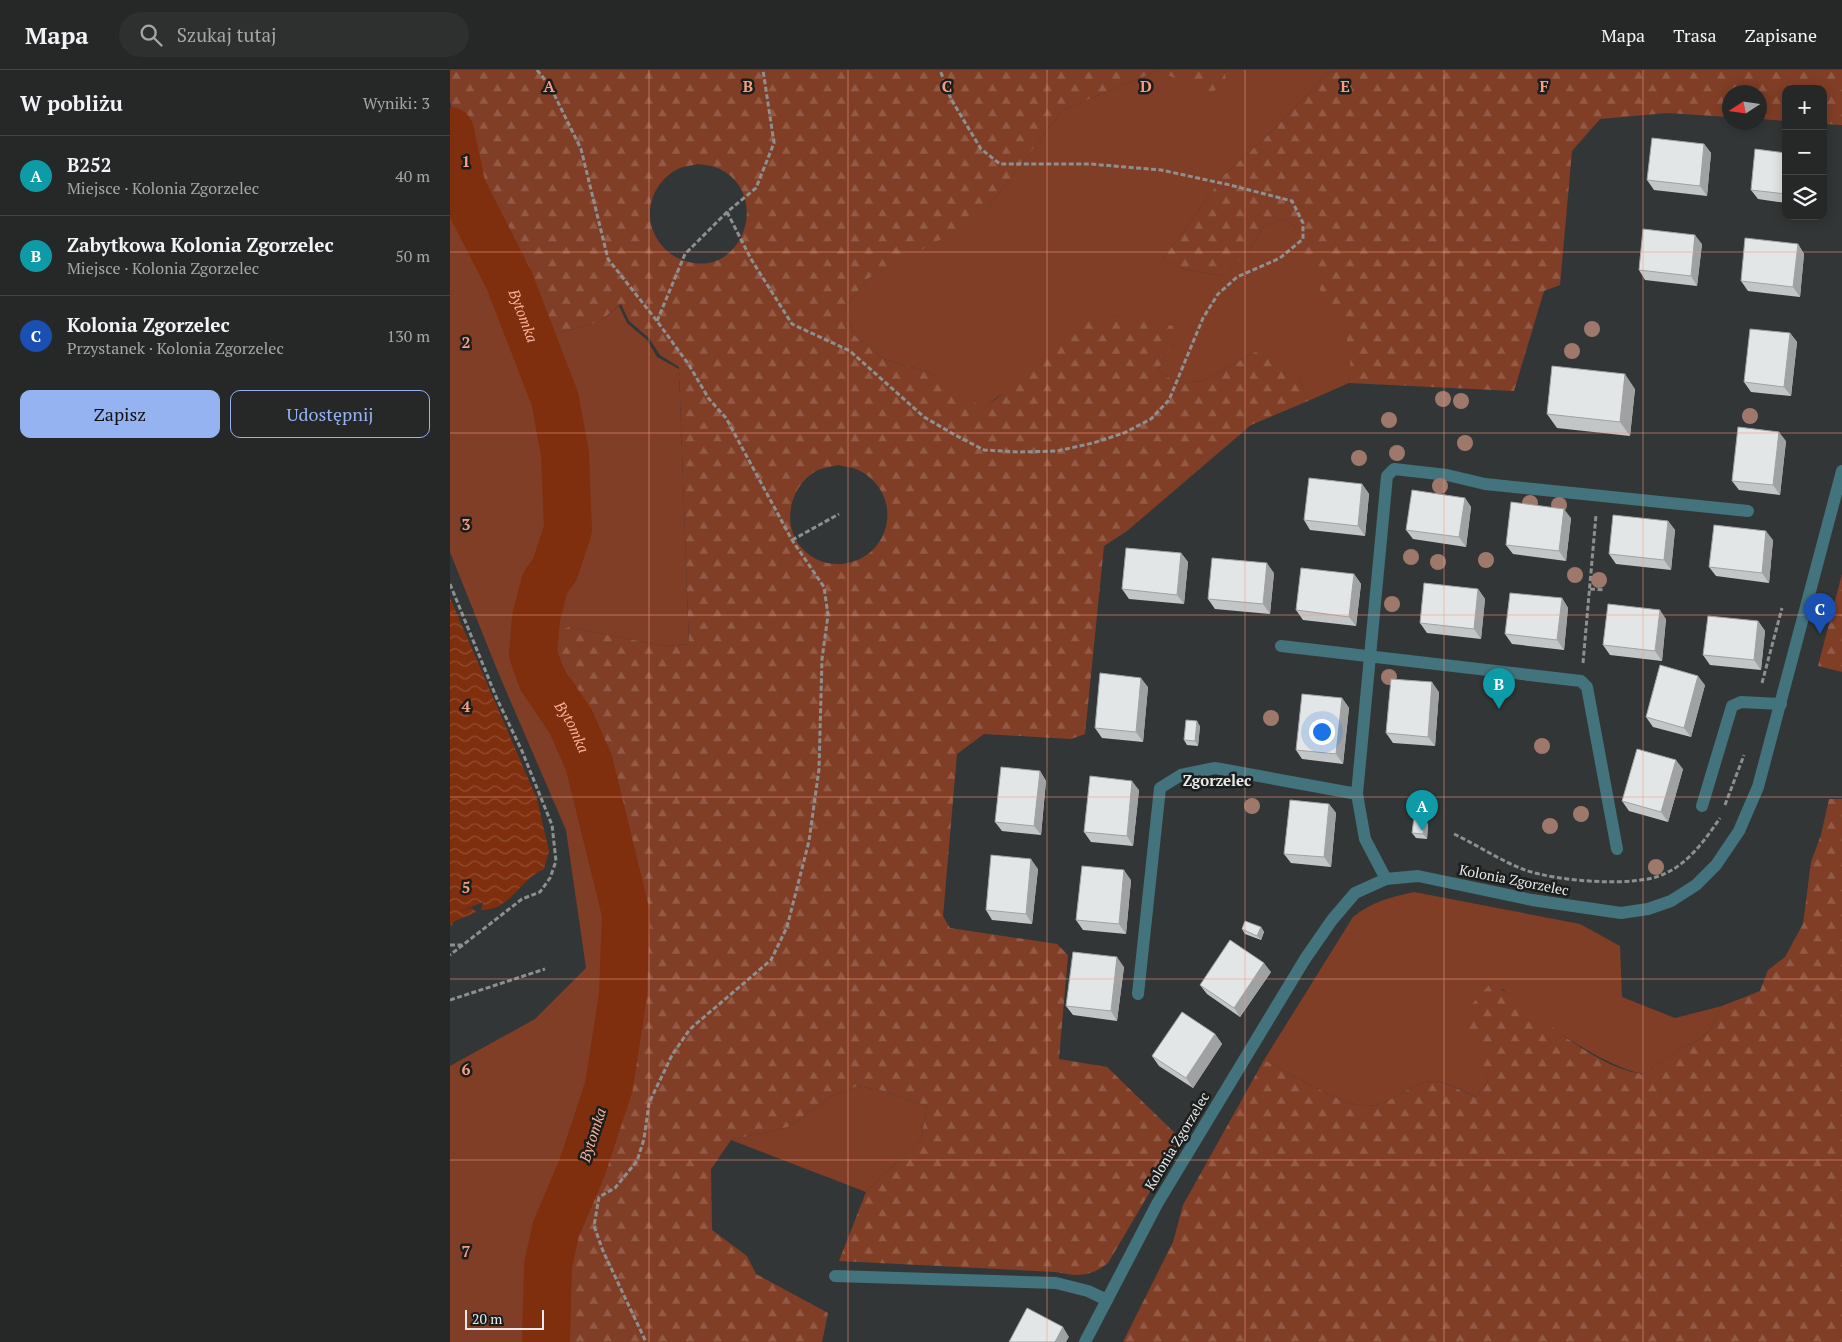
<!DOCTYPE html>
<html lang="pl">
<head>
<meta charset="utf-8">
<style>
	:root { --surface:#262828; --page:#2e3030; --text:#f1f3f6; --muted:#a4a6a8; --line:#424445; --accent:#95b2f1 }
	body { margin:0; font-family:"PT Serif",serif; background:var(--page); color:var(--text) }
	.controls { position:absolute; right:15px; top:15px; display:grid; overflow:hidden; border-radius:10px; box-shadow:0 2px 12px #0003 }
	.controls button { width:45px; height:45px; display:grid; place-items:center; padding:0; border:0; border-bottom:1px solid var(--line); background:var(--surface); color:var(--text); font:25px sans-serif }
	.compass { position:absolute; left:1272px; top:15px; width:45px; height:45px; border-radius:50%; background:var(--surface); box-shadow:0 2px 12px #0003; rotate:258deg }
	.scale { position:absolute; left:15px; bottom:12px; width:79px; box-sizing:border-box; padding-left:5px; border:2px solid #e8eaea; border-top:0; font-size:14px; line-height:18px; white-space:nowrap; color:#e8eaea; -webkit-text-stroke:4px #1c1d1d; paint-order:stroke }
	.you { position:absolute; left:871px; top:661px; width:18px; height:18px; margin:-12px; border:4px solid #fff; border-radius:50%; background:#1a73e8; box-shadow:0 0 0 8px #1a73e833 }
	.badge { display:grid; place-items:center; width:32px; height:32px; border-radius:50%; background:var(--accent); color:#fff; font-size:16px; font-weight:700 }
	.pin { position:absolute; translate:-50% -41px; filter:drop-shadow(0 1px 2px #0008) }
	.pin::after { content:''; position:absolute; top:26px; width:18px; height:15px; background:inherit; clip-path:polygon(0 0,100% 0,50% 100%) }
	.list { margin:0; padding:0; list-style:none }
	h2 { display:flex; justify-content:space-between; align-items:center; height:65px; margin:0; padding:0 20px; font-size:21px }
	h2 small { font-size:16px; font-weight:400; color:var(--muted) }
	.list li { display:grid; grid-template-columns:32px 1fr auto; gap:15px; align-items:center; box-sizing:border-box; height:80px; padding:0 20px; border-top:1px solid var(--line) }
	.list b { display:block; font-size:19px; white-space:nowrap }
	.list p { margin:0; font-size:16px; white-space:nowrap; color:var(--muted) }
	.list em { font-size:16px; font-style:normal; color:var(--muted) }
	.actions { display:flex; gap:10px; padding:15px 20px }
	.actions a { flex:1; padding:11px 0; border:1px solid var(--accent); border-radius:10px; text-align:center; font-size:18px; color:var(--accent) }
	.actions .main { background:var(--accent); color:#111 }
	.icon { flex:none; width:28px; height:28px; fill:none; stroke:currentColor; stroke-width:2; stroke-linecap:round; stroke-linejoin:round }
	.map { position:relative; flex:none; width:1392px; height:1272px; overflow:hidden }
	header { display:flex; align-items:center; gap:30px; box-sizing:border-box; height:70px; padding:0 25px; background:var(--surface); border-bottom:1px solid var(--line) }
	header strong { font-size:24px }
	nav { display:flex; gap:28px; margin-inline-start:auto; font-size:18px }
	.search { width:350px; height:45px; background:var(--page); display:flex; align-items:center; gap:12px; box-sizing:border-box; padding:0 18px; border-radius:28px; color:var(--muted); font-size:19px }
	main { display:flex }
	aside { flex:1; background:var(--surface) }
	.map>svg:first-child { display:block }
</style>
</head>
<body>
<header>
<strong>Mapa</strong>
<div class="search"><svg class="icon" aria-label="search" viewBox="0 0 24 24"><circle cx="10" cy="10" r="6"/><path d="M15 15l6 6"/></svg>Szukaj tutaj</div>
<nav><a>Mapa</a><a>Trasa</a><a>Zapisane</a></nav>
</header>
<main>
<aside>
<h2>W pobliżu<small>Wyniki: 3</small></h2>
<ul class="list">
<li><span class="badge" style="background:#0f9aa8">A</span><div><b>B252</b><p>Miejsce · Kolonia Zgorzelec</p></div><em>40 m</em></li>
<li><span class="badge" style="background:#0f9aa8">B</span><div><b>Zabytkowa Kolonia Zgorzelec</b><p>Miejsce · Kolonia Zgorzelec</p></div><em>50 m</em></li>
<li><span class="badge" style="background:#1a4fb4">C</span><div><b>Kolonia Zgorzelec</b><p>Przystanek · Kolonia Zgorzelec</p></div><em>130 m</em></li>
</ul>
<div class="actions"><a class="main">Zapisz</a><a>Udostępnij</a></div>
</aside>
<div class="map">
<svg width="1392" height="1272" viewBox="0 0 1392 1272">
	<defs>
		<pattern id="forest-firs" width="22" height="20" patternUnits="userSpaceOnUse" patternTransform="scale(1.25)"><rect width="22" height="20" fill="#813e26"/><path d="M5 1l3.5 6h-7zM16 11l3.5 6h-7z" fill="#935a46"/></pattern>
		<pattern id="water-waves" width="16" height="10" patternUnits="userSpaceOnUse" patternTransform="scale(1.25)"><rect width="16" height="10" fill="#802f0e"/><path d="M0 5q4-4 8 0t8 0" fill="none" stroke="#924d31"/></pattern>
	</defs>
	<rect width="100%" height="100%" fill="#333636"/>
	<path fill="#813e26" d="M 774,0 L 881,0 L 817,66 L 774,105 L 713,189 L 730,198 L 772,206 L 796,185 L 814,156 L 831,149 L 845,156 L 881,236 L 897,265 L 902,297 L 899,313 L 858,331 L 849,305 L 805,282 L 753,311 L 727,313 L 708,300 L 725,270 L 689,250 L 665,245 L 532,338 L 479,302 L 434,289 L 404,265 L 395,237 L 419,208 L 536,140 L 613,40 L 707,1 L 734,10 L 777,12 Z
		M 0,130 L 72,267 L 109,263 L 149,252 L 169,236 L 177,253 L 197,270 L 207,287 L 229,299 L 239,574 L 214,576 L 119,557 L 108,601 L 152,680 L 163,717 L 187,814 L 193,886 L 181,995 L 168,1052 L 138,1130 L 116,1233 L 117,1272 L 0,1272 L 0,996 L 85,949 L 136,898 L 116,760 L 48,602 L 0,482 Z
		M 964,822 L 1130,854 L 1170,876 L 1172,927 L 1225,948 L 1272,936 L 1260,960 L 1250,969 L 1228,980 L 1194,1004 C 1156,999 1080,945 1052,919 L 1030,987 L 1038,1011 L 1026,1027 C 1014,1022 996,1011 983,1011 C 961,1011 941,1037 915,1036 C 888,1034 840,1003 814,990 L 903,847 C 922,832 940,827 964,822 Z
		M 408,1016 L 434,1021 L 477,1036 L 471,1069 L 416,1122 L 281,1070 L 338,1057 L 384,1025 Z"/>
	<path fill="url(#forest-firs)" fill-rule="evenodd" d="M 0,0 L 774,0 L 777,12 L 762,22 L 707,1 L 613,40 L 536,140 L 508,160 L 419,208 L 395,237 L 404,265 L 434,289 L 479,302 L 532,337 L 546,329 L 636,252 L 665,245 L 723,256 L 725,270 L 708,300 L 727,313 L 753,311 L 805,282 L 820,285 L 849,305 L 858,331 L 801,355 L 677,461 L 654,476 L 635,664 L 621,669 L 534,664 L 507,684 L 493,846 L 500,858 L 607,874 L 618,885 L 609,989 L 657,997 L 731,1069 L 658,1193 C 638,1208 628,1206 605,1202 L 389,1191 L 416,1122 L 471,1069 L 477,1036 L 434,1021 L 408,1016 L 384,1025 L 338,1057 L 281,1070 L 261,1099 L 262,1160 L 297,1186 L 306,1204 L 378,1243 L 372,1272 L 117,1272 L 116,1233 L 121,1172 L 168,1052 L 181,995 L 193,886 L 187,814 L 163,717 L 152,680 L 108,601 L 103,580 L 103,564 L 119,557 L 214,576 L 239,574 L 229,297 L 210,285 L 199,268 L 179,251 L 171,234 L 149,252 L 109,263 L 97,263 L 79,236 L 67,207 L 18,116 L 14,76 L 0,32 ZM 248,94 C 255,95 264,96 270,99 C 321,125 293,206 239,192 C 223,188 212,179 205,165 C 193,142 203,113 226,100 C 232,96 241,96 248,94 ZM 388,395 C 395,397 404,397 410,401 C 434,413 444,441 433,465 C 419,497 374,505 351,477 C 331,454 340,416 366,401 C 372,398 381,397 388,395 Z
		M 881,0 L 1392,0 L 1392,55 L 1373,54 L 1373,19 L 1336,19 L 1336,51 L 1310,49 L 1310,22 L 1280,22 L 1279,47 L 1217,43 L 1150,49 L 1122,81 L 1110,215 L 1094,221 L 1064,321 L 899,313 C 907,263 881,244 861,203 C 854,189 851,171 845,156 L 831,149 L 814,156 L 796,185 L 772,206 L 730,198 L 713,189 L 774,105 L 817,66 Z
		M 1392,504 L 1392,602 L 1368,596 Z
		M 1379,729 L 1392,729 L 1392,1272 L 673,1272 L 723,1172 L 733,1135 L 814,990 C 840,1003 888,1034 915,1036 C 941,1037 961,1011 983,1011 C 996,1011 1014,1023 1026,1027 L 1038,1011 L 1019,960 L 1016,941 L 1039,915 C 1054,919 1063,928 1075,937 C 1108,961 1153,1000 1194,1004 L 1228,980 L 1250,969 L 1260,960 L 1272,936 L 1310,921 L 1318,900 L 1335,887 L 1353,854 L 1361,792 L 1371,765 Z"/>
	<path fill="url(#water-waves)" d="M 0,528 L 87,729 L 99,781 L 94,799 C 70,809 60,841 31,840 L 33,832 L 9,842 L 22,838 L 26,842 L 3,852 L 2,856 L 0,854 Z"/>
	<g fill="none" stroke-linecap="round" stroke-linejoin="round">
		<path stroke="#802f0e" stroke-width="48" id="s1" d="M 0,61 L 12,118 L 59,210 L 105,329 L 115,384 L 118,459 L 105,499 L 95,513 L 86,548 L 83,584 L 92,609 L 121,652 L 139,693 L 176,844 L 173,925 L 159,1016 L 132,1098 L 106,1159 L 98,1195 L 96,1272"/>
		<path stroke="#8e9090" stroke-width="3" stroke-dasharray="5 2.5" stroke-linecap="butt" d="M 87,0 L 100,16 L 131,79 L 158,189 L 207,251 L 239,295 L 259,329 L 276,348 L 342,470 L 374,517 L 378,545 L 372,589 L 369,699 L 359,771 L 337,857 L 321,890 L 240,959 L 222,985 L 199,1033 L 194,1069 L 187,1091 L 165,1118 L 149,1127 L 144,1156 L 153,1181 L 196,1272
			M 277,142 L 301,189 L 342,254 L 400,281 L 474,347 L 505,365 L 534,380 L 569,382 L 607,381 L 643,373 L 674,363 L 701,349 L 719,330 L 753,248 L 768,224 L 787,207 L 830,188 L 853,169 L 853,153 L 842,131 L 780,115 L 711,100 L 640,94 L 550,94 L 531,79 L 501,29 L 490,0
			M 207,251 L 235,184 L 277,142 L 306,118 L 324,73 L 313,0
			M 342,470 L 389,444
			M 0,514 L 47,629 L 72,681 L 102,755 L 106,791 L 100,808 L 90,822 L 72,829 L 0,885
			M 1140,519 L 1155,520
			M 1133,593 L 1146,445
			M 1312,613 L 1332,538
			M 1275,735 L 1294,685
			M 1004,764 C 1027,775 1051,791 1075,800 C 1106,811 1185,818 1214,804 C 1239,793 1255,770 1270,748
			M 0,875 L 12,875
			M 0,930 L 95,899"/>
		<path stroke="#43737c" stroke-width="12" d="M 831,576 L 1131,611 L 1137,617 L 1167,779
			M 1252,736 L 1282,636 L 1291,632 L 1331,634
			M 688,924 L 710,718 L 731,705 L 765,698 L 907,724
			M 385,1206 L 606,1213 L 638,1221 L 657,1230"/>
		<path stroke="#43737c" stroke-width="12" d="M 936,809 L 915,769 L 907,724 L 937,406 L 944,399 L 997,405 L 1035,414 L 1298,441"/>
		<path stroke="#43737c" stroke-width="12" d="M 635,1272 L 707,1134 L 855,889 L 882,850 L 905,823 L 936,809 L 968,806 L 1082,830 L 1171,843 L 1198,839 L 1221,831 L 1246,815 L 1266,795 L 1289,761 L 1308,717 L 1392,401"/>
	</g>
	<g fill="#9e796b">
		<circle cx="1142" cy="259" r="8"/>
		<circle cx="1122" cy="281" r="8"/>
		<circle cx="993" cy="329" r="8"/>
		<circle cx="1011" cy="331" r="8"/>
		<circle cx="1300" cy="346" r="8"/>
		<circle cx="939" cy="350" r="8"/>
		<circle cx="1015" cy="373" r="8"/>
		<circle cx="947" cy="383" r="8"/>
		<circle cx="909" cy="388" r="8"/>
		<circle cx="990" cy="416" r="8"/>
		<circle cx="1080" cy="433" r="8"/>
		<circle cx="1109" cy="435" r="8"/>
		<circle cx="961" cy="487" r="8"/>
		<circle cx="1036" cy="490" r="8"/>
		<circle cx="988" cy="492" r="8"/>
		<circle cx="1125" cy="505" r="8"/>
		<circle cx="1149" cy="510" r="8"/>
		<circle cx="942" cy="534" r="8"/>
		<circle cx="939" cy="607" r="8"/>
		<circle cx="821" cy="648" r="8"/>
		<circle cx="1092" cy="676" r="8"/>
		<circle cx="802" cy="736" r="8"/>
		<circle cx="1131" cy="744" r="8"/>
		<circle cx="1100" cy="756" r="8"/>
		<circle cx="1206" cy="797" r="8"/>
	</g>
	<path fill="#c3c6c7" d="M 1254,74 L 1261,83 L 1257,126 L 1204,120 L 1197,110 Z
		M 1336,83 L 1336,133 L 1308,129 L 1301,120 Z
		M 1252,174 L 1247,216 L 1195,210 L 1189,200 Z
		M 1348,174 L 1354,184 L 1350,227 L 1298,221 L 1291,211 Z
		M 1340,263 L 1347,272 L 1341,326 L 1301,322 L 1294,312 Z
		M 1185,319 L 1180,366 L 1107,358 L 1097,344 Z
		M 1336,371 L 1330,425 L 1289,420 L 1282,411 Z
		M 912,414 L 919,424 L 915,466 L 860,460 L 854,450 Z
		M 1015,428 L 1021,437 L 1016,477 L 963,469 L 956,460 Z
		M 1121,448 L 1116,491 L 1063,484 L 1056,475 Z
		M 1218,451 L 1225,460 L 1221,500 L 1166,494 L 1159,484 Z
		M 1323,470 L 1319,513 L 1266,506 L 1259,497 Z
		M 731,483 L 738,492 L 734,534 L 679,529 L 672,519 Z
		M 824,503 L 820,544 L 765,539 L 758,529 Z
		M 904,504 L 911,514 L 906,556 L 853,550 L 846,540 Z
		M 1028,519 L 1035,529 L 1031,569 L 977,563 L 970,553 Z
		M 1112,528 L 1118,538 L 1114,580 L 1062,574 L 1055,564 Z
		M 1216,549 L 1212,591 L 1160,585 L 1153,575 Z
		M 1308,551 L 1315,561 L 1311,600 L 1260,595 L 1253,585 Z
		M 1255,615 L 1241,667 L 1203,657 L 1196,647 Z
		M 698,617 L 693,672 L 652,668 L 645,658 Z
		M 989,622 L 985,676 L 943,673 L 936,663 Z
		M 892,628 L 899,638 L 893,694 L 852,689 L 846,680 Z
		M 750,656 L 748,676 L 737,675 L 734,670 Z
		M 1233,699 L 1218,752 L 1179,741 L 1172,731 Z
		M 590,701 L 596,711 L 591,765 L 552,761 L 545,752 Z
		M 689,720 L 683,776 L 641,772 L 634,762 Z
		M 879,734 L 886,743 L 881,797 L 841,793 L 834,784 Z
		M 978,754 L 977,769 L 966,768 L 962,763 Z
		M 588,799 L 582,854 L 542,850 L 536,840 Z
		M 681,810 L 676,864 L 633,860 L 626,850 Z
		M 811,857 L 814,862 L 811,870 L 795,864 L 792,859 Z
		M 674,897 L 667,951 L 623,945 L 616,936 Z
		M 821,902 L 790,947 L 757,924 L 750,915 Z
		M 765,964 L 772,974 L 743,1018 L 709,996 L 702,986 Z"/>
	<path fill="#9fa1a2" d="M 1254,74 L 1261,83 L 1257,126 L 1250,116 Z
		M 1245,165 L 1252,174 L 1247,216 L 1241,206 Z
		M 1348,174 L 1354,184 L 1350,227 L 1343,217 Z
		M 1340,263 L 1347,272 L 1341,326 L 1334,317 Z
		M 1175,304 L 1185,319 L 1180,366 L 1170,352 Z
		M 1329,362 L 1336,371 L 1330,425 L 1323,415 Z
		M 912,414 L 919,424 L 915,466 L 908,456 Z
		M 1015,428 L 1021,437 L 1016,477 L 1009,467 Z
		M 1114,439 L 1121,448 L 1116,491 L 1109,481 Z
		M 1218,451 L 1225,460 L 1221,500 L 1214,490 Z
		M 1316,461 L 1323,470 L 1319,513 L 1312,503 Z
		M 731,483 L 738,492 L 734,534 L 727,525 Z
		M 817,493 L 824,503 L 820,544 L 813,534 Z
		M 904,504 L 911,514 L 906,556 L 899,547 Z
		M 1028,519 L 1035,529 L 1031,569 L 1024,559 Z
		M 1112,528 L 1118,538 L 1114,580 L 1107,570 Z
		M 1210,540 L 1216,549 L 1212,591 L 1205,581 Z
		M 1308,551 L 1315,561 L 1311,600 L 1304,590 Z
		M 1248,606 L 1255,615 L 1241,667 L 1234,658 Z
		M 691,608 L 698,617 L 693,672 L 686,662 Z
		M 982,612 L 989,622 L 985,676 L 978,667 Z
		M 892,628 L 899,638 L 893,694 L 886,684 Z
		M 747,651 L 750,656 L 748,676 L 745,671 Z
		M 1226,690 L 1233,699 L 1218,752 L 1211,742 Z
		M 590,701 L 596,711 L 591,765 L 584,756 Z
		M 682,711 L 689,720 L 683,776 L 677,766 Z
		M 879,734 L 886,743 L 881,797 L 874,787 Z
		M 975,749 L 978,754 L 977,769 L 973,764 Z
		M 581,789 L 588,799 L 582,854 L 576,844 Z
		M 674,800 L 681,810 L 676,864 L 669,854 Z
		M 811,857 L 814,862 L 811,870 L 807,866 Z
		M 667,887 L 674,897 L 667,951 L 661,941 Z
		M 814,893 L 821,902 L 790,947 L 784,938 Z
		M 765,964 L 772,974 L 743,1018 L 736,1008 Z
		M 613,1257 L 619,1267 L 616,1272 L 605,1272 Z"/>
	<path fill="#e3e6e7" stroke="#9fa1a2" d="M 1202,68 L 1254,74 L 1250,116 L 1197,110 Z
		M 1305,79 L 1336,83 L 1336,124 L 1301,120 Z
		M 1193,159 L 1245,165 L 1241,206 L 1189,200 Z
		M 1295,168 L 1348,174 L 1343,217 L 1291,211 Z
		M 1300,259 L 1340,263 L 1334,317 L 1294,312 Z
		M 1102,296 L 1175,304 L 1170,352 L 1097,344 Z
		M 1288,357 L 1329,362 L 1323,415 L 1282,411 Z
		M 859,408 L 912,414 L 908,456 L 854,450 Z
		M 962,420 L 1015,428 L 1009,467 L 956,460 Z
		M 1061,432 L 1114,439 L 1109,481 L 1056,475 Z
		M 1163,445 L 1218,451 L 1214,490 L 1159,484 Z
		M 1264,455 L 1316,461 L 1312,503 L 1259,497 Z
		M 676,478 L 731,483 L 727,525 L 672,519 Z
		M 762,488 L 817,493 L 813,534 L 758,529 Z
		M 851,498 L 904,504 L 899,547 L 846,540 Z
		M 974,513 L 1028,519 L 1024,559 L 970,553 Z
		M 1060,523 L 1112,528 L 1107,570 L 1055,564 Z
		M 1158,534 L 1210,540 L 1205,581 L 1153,575 Z
		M 1258,546 L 1308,551 L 1304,590 L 1253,585 Z
		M 1210,595 L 1248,606 L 1234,658 L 1196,647 Z
		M 650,603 L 691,608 L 686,662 L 645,658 Z
		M 941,609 L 982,612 L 978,667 L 936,663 Z
		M 852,624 L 892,628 L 886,684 L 846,680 Z
		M 736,650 L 747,651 L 745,671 L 734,670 Z
		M 1187,679 L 1226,690 L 1211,742 L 1172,731 Z
		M 551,697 L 590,701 L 584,756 L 545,752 Z
		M 640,706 L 682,711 L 677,766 L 634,762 Z
		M 840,730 L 879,734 L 874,787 L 834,784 Z
		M 964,748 L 975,749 L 973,764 L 962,763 Z
		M 541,785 L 581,789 L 576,844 L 536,840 Z
		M 632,796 L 674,800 L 669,854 L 626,850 Z
		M 795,851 L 811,857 L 807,866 L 792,859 Z
		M 780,870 L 814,893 L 784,938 L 750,915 Z
		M 623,882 L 667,887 L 661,941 L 616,936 Z
		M 732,942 L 765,964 L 736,1008 L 702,986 Z
		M 577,1238 L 613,1257 L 605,1272 L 559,1272 Z"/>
	<path fill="none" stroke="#f39f83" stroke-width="1" stroke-opacity="0.55" d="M 199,0 L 199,1272M 398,0 L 398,1272M 597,0 L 597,1272M 795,0 L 795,1272M 994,0 L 994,1272M 1193,0 L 1193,1272M 0,182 L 1392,182M 0,363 L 1392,363M 0,545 L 1392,545M 0,727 L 1392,727M 0,909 L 1392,909M 0,1090 L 1392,1090"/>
	<g text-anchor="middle" stroke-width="5" stroke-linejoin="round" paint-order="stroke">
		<g font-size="14" fill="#e8eaea" stroke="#1c1d1d">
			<text transform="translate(1064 810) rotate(11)" y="5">Kolonia Zgorzelec</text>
			<text transform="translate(727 1071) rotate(-59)" y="5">Kolonia Zgorzelec</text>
		</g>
		<g font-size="15" font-style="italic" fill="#f9b29a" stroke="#1c1d1d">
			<text dy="5" stroke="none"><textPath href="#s1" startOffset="200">Bytomka</textPath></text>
			<text dy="5" stroke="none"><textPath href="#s1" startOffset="635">Bytomka</textPath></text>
			<text transform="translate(143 1065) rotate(-72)" y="5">Bytomka</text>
		</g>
		<g font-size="15" font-weight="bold" fill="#e8eaea" stroke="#1c1d1d">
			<text x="767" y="716">Zgorzelec</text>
		</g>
	</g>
	<g font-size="16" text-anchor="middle" font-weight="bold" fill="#f39f83" stroke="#1c1d1d" stroke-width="5" stroke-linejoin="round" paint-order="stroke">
		<text x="99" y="22">A</text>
		<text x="298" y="22">B</text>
		<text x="497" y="22">C</text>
		<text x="696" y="22">D</text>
		<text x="895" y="22">E</text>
		<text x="1094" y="22">F</text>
		<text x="16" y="97">1</text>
		<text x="16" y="278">2</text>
		<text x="16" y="460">3</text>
		<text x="16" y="642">4</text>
		<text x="16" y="823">5</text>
		<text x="16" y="1005">6</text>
		<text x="16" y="1187">7</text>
	</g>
</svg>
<div class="controls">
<button>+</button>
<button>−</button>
<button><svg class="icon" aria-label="layers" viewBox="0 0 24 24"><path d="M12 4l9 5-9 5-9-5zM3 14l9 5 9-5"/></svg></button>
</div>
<svg class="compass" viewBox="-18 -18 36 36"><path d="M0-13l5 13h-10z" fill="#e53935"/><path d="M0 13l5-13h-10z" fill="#a4a6a8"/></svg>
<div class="scale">20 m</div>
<div class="you"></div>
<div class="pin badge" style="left:972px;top:761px;background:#0f9aa8">A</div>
<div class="pin badge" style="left:1049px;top:639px;background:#0f9aa8">B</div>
<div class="pin badge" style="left:1370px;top:564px;background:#1a4fb4">C</div>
</div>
</main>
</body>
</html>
